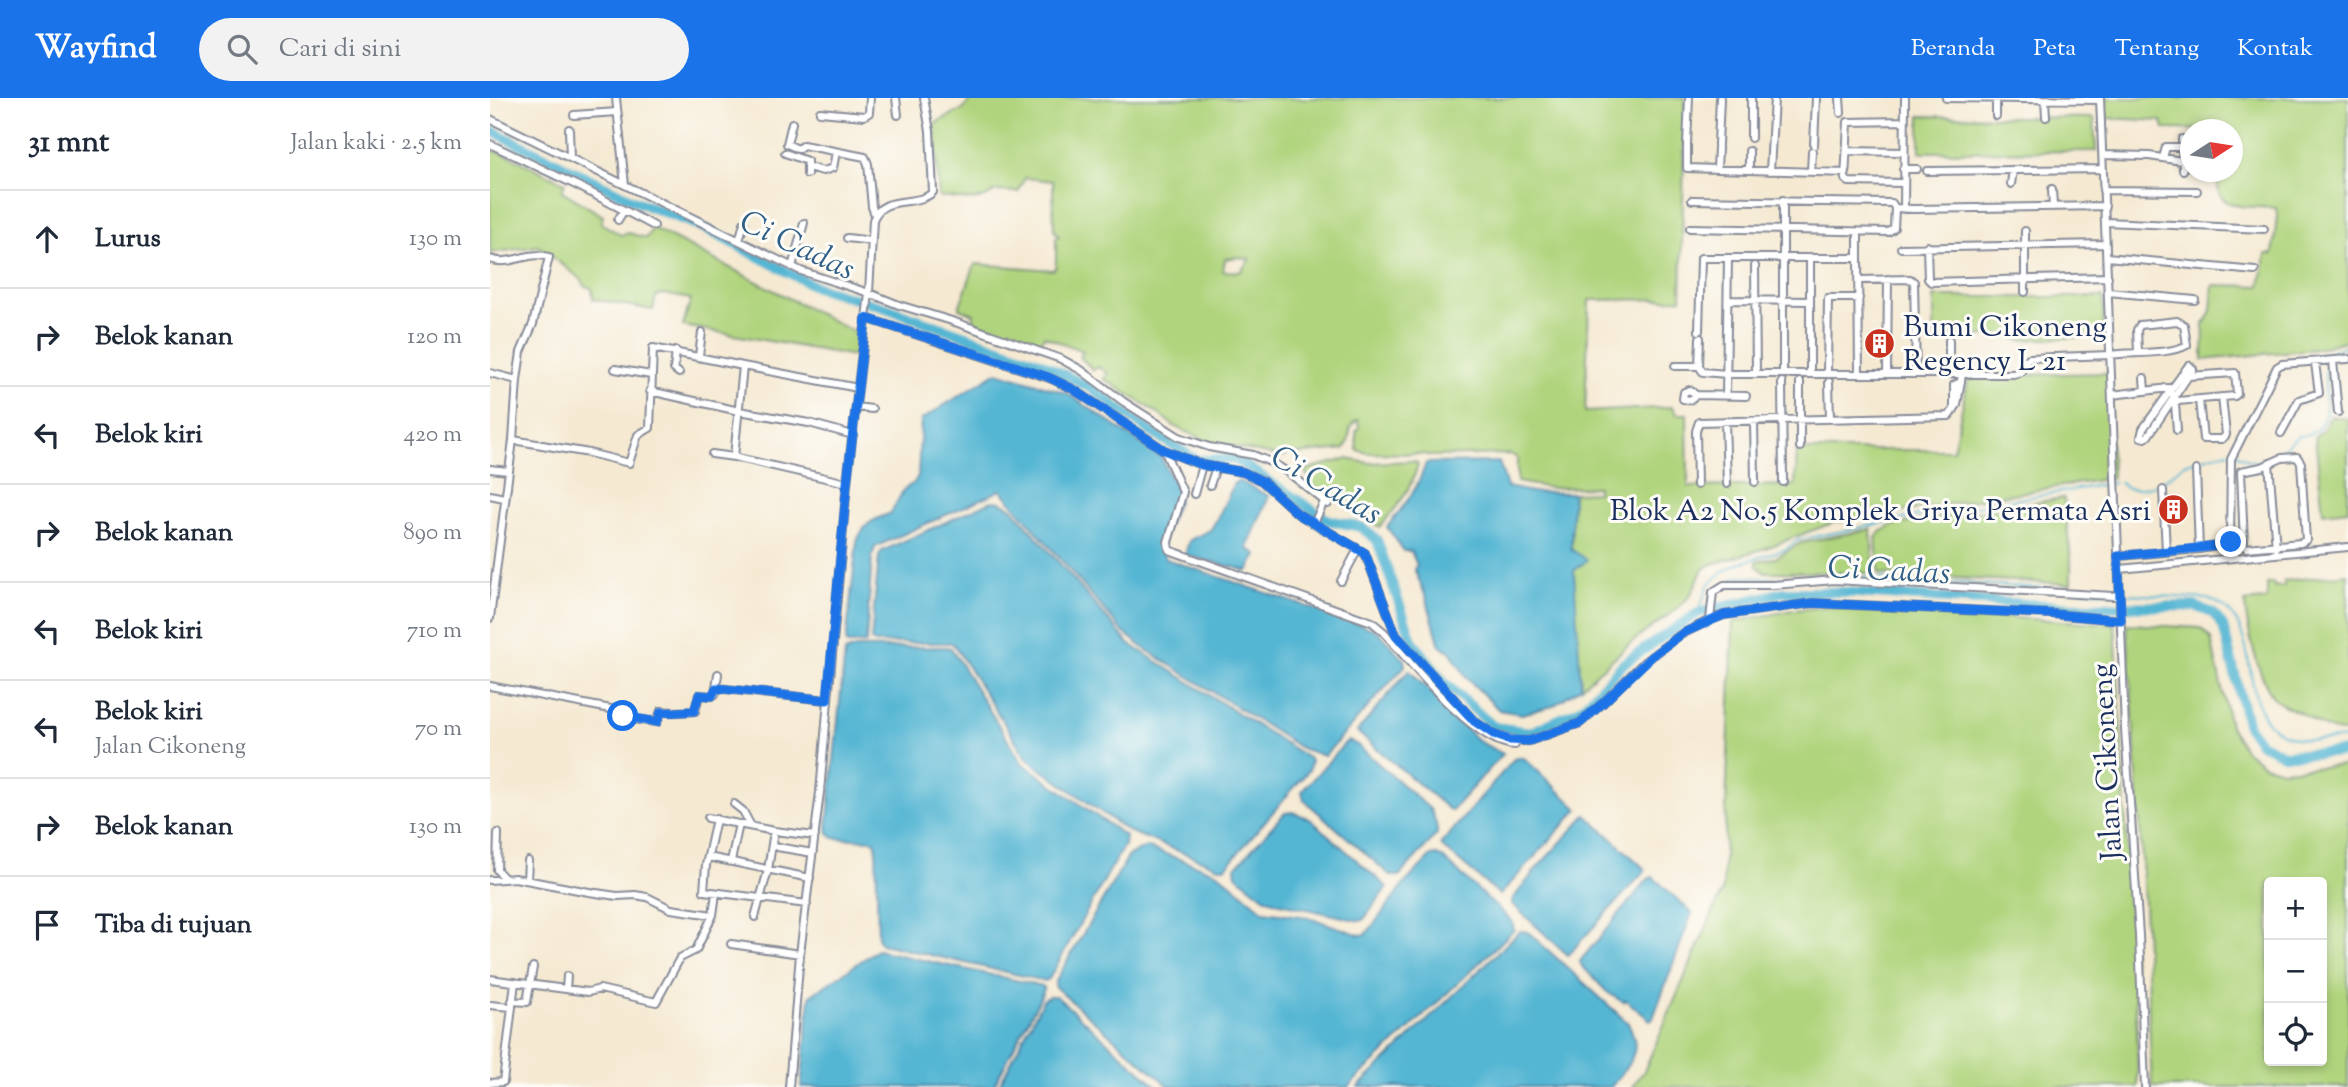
<!DOCTYPE html>
<html lang="id">
<head>
<meta charset="utf-8">
<style>
	:root { --surface:#fff; --page:#f2f2f3; --text:#1f2937; --muted:#747a83; --line:#e0e1e3; --accent:#1a73e8 }
	body { margin:0; font-family:"Sorts Mill Goudy",serif; background:var(--page); color:var(--text) }
	.controls { position:absolute; right:21px; bottom:21px; display:grid; overflow:hidden; border-radius:7px; box-shadow:0 4px 10px #0003 }
	.controls button { width:63px; height:63px; display:grid; place-items:center; padding:0; border:0; border-bottom:2px solid var(--line); background:var(--surface); color:var(--text); font:35px sans-serif }
	.compass { position:absolute; left:1690px; top:21px; width:63px; height:63px; border-radius:50%; background:var(--surface); box-shadow:0 4px 10px #0003; rotate:78deg }
	.stop { position:absolute; width:21px; height:21px; margin:-16px; border:5px solid #1a73e8; border-radius:50%; background:#fff }
	.stop.end { background:#1a73e8; border-color:#fff; box-shadow:0 2px 7px #0008 }
	.list { margin:0; padding:0; list-style:none }
	h2 { display:flex; justify-content:space-between; align-items:center; height:91px; margin:0; padding:0 28px; font-size:30px }
	h2 small { font-size:23px; font-weight:400; color:var(--muted) }
	.list li { display:grid; grid-template-columns:46px 1fr auto; gap:21px; align-items:center; box-sizing:border-box; height:98px; padding:0 28px; border-top:2px solid var(--line) }
	.list b { display:block; font-size:26px; white-space:nowrap }
	.list p { margin:0; font-size:23px; white-space:nowrap; color:var(--muted) }
	.list em { font-size:23px; font-style:normal; color:var(--muted) }
	.icon { flex:none; width:38px; height:38px; fill:none; stroke:currentColor; stroke-width:2; stroke-linecap:round; stroke-linejoin:round }
	.map { position:relative; flex:none; width:1858px; height:989px; overflow:hidden }
	header { display:flex; align-items:center; gap:42px; box-sizing:border-box; height:98px; padding:0 35px; background:var(--accent); color:#fff }
	header strong { font-size:33px }
	nav { display:flex; gap:38px; margin-inline-start:auto; font-size:24px }
	.search { width:490px; height:63px; background:var(--page); display:flex; align-items:center; gap:18px; box-sizing:border-box; padding:0 24px; border-radius:38px; color:var(--muted); font-size:26px }
	main { display:flex }
	aside { flex:1; background:var(--surface) }
	.map>svg:first-child { display:block }
</style>
</head>
<body>
<header>
<strong>Wayfind</strong>
<div class="search"><svg class="icon" aria-label="search" viewBox="0 0 24 24"><circle cx="10" cy="10" r="6"/><path d="M15 15l6 6"/></svg>Cari di sini</div>
<nav><a>Beranda</a><a>Peta</a><a>Tentang</a><a>Kontak</a></nav>
</header>
<main>
<aside>
<h2>31 mnt<small>Jalan kaki · 2.5 km</small></h2>
<ul class="list">
<li><svg class="icon" aria-label="ahead" viewBox="0 0 24 24"><path d="M12 20V5M6 11l6-6 6 6"/></svg><div><b>Lurus</b></div><em>130 m</em></li>
<li><svg class="icon" aria-label="right" viewBox="0 0 24 24"><path d="M7 20v-9h11M14 6l5 5-5 5"/></svg><div><b>Belok kanan</b></div><em>120 m</em></li>
<li><svg class="icon" aria-label="left" viewBox="0 0 24 24"><path d="M17 20v-9H6M10 6l-5 5 5 5"/></svg><div><b>Belok kiri</b></div><em>420 m</em></li>
<li><svg class="icon" aria-label="right" viewBox="0 0 24 24"><path d="M7 20v-9h11M14 6l5 5-5 5"/></svg><div><b>Belok kanan</b></div><em>890 m</em></li>
<li><svg class="icon" aria-label="left" viewBox="0 0 24 24"><path d="M17 20v-9H6M10 6l-5 5 5 5"/></svg><div><b>Belok kiri</b></div><em>710 m</em></li>
<li><svg class="icon" aria-label="left" viewBox="0 0 24 24"><path d="M17 20v-9H6M10 6l-5 5 5 5"/></svg><div><b>Belok kiri</b><p>Jalan Cikoneng</p></div><em>70 m</em></li>
<li><svg class="icon" aria-label="right" viewBox="0 0 24 24"><path d="M7 20v-9h11M14 6l5 5-5 5"/></svg><div><b>Belok kanan</b></div><em>130 m</em></li>
<li><svg class="icon" aria-label="arrive" viewBox="0 0 24 24"><path d="M6 21V4h12l-3 4 3 4H6"/></svg><div><b>Tiba di tujuan</b></div></li>
</ul>
</aside>
<div class="map">
<svg width="1858" height="989" viewBox="0 0 1858 989">
	<rect width="100%" height="100%" fill="#fdfcf7"/>
	<filter id="ink" filterUnits="userSpaceOnUse"><feTurbulence type="fractalNoise" baseFrequency=".0143" numOctaves="2"/><feDisplacementMap in="SourceGraphic" scale="14" xChannelSelector="R" yChannelSelector="G"/><feConvolveMatrix kernelMatrix="1 2 1 2 8 2 1 2 1" color-interpolation-filters="sRGB"/></filter>
	<filter id="wash" filterUnits="userSpaceOnUse"><feTurbulence type="fractalNoise" baseFrequency=".00686" numOctaves="4" result="noise"/><feDisplacementMap in="SourceGraphic" scale="28" xChannelSelector="R" yChannelSelector="G"/><feGaussianBlur stdDeviation="1.57" result="paint"/><feColorMatrix in="noise" values="0 0 0 0 0 0 0 0 0 0 0 0 0 0 0 0 0 1.4 0 .05"/><feComposite in="paint" operator="in"/></filter>
	<g filter="url(#wash)">
		<rect width="100%" height="100%" fill="#f5e9d2"/>
		<path fill="#b0d47d" stroke="#66826e" stroke-width="2" fill-rule="evenodd" d="M 481,0 L 1195,0 L 1191,201 L 1099,202 L 1095,314 L 1183,309 L 1187,316 L 1197,316 L 1198,389 L 1305,387 L 1307,352 L 1463,352 L 1479,278 L 1618,275 L 1622,380 L 1342,425 L 1276,450 L 1222,466 L 1213,471 L 1200,498 L 1188,510 L 1142,544 L 1091,589 L 1081,451 L 1083,395 L 1107,394 L 1107,389 L 1061,390 L 1027,384 L 1027,360 L 1021,356 L 941,358 L 934,356 L 878,355 L 867,352 L 866,334 L 869,330 L 868,322 C 855,329 863,342 854,351 L 806,356 L 802,354 L 792,359 L 719,344 L 685,329 L 669,316 L 614,281 L 618,275 L 608,269 L 603,272 L 590,259 L 593,253 L 554,238 L 549,246 L 483,224 L 484,216 L 469,210 L 485,166 L 563,172 L 566,169 L 566,140 L 569,138 L 564,132 L 563,83 L 535,80 L 528,94 L 505,93 C 489,107 468,100 449,99 L 445,25 L 474,11 ZM 748,159 L 760,161 L 750,174 L 733,173 L 735,161 Z
			M 1616,0 L 1858,0 L 1858,242 L 1826,251 L 1713,262 L 1714,226 C 1724,216 1721,200 1723,187 L 1770,188 L 1776,156 L 1783,156 L 1787,118 L 1786,110 C 1770,108 1739,113 1730,97 C 1726,89 1729,81 1726,74 L 1742,74 L 1742,32 L 1674,31 L 1672,23 L 1616,20 Z
			M 1430,18 L 1604,20 L 1606,53 L 1430,54 Z
			M 0,52 L 15,56 L 75,85 L 72,93 L 113,118 L 111,125 L 131,137 L 139,135 L 156,140 L 163,130 L 372,238 L 370,259 L 193,228 L 201,201 L 173,196 L 166,198 L 163,212 L 103,201 L 102,190 L 94,188 L 92,182 L 48,148 L 0,155 Z
			M 1444,199 L 1613,199 L 1614,238 L 1527,242 L 1520,238 L 1444,237 Z
			M 1841,318 L 1858,321 L 1858,412 L 1833,415 L 1825,338 L 1832,333 Z
			M 857,361 L 879,365 L 924,363 L 928,366 C 921,392 907,410 889,429 L 847,402 L 826,392 L 814,372 Z
			M 1574,400 L 1581,463 L 1581,486 L 1389,476 L 1386,440 L 1390,434 L 1403,427 Z
			M 1381,431 L 1384,475 L 1274,474 L 1267,468 L 1267,463 L 1285,460 L 1311,445 Z
			M 1858,476 L 1858,634 C 1837,634 1831,627 1814,617 C 1805,611 1793,609 1785,601 C 1769,584 1756,527 1755,504 L 1777,502 L 1777,486 L 1783,485 L 1785,489 L 1794,488 L 1794,483 Z
			M 1335,509 L 1625,526 L 1647,932 L 1648,989 L 1142,989 L 1154,973 L 1233,791 L 1243,524 L 1303,512 Z
			M 1637,526 L 1711,530 L 1721,541 L 1740,628 L 1754,651 L 1774,667 L 1793,672 L 1858,667 L 1858,989 L 1662,989 L 1652,760 ZM 1779,784 L 1832,784 L 1832,963 L 1779,963 Z"/>
		<path fill="#54b6d3" stroke="#387298" stroke-width="2" d="M 507,274 L 577,295 L 671,359 L 688,395 L 688,403 C 683,418 667,446 676,461 L 883,531 L 890,535 L 914,562 L 915,568 L 834,658 L 811,650 L 655,551 L 633,534 L 511,392 L 385,449 L 382,459 L 376,545 L 358,546 L 356,544 L 367,443 C 376,423 382,423 401,415 L 414,391 L 424,385 L 428,378 L 431,322 Z
			M 1009,364 L 1017,389 L 1042,394 L 1083,395 L 1081,451 L 1097,462 L 1084,473 L 1091,589 L 1063,608 L 1032,616 L 1009,612 L 977,580 L 960,553 L 950,548 L 936,499 L 924,471 L 927,467 L 921,453 L 914,453 L 897,429 C 914,408 928,391 936,365 Z
			M 749,383 L 779,398 L 757,450 L 767,456 L 758,473 L 695,457 L 699,443 C 705,439 713,436 720,432 C 724,428 742,392 744,385 Z
			M 502,403 L 511,404 L 522,410 L 638,545 L 821,662 L 819,672 L 736,769 L 729,769 L 638,733 L 541,664 L 536,659 L 464,547 L 461,545 L 385,545 L 381,542 L 389,458 L 392,453 Z
			M 456,549 L 461,550 L 532,665 L 635,738 L 634,747 L 559,881 L 555,883 L 392,846 L 388,842 L 386,745 L 383,742 L 343,740 L 338,735 L 337,729 L 355,554 L 365,550 Z
			M 919,572 L 988,643 L 1013,656 L 961,713 L 867,634 Z
			M 859,643 L 866,646 L 940,711 C 944,719 948,728 947,736 L 909,778 L 901,778 L 814,702 L 812,693 L 855,645 Z
			M 1028,660 L 1034,660 L 1088,711 L 1010,797 L 950,747 L 1024,661 Z
			M 803,714 L 820,721 L 897,789 L 874,821 L 870,823 L 786,804 L 774,799 L 746,777 L 745,770 L 788,722 L 795,715 Z
			M 1096,717 L 1155,771 L 1154,774 L 1078,857 L 1022,806 L 1022,802 L 1048,769 Z
			M 656,749 L 728,775 L 774,813 L 818,819 L 870,837 L 876,836 L 881,830 L 915,785 L 941,758 L 947,757 L 953,760 L 1022,823 L 1024,832 L 858,989 L 680,989 L 565,889 L 565,884 L 639,757 Z
			M 1163,779 L 1202,815 L 1163,920 L 1160,922 L 1136,902 L 1133,904 L 1117,894 L 1091,867 L 1090,863 L 1158,781 Z
			M 1030,833 L 1038,834 L 1138,925 C 1154,954 1139,965 1121,989 L 868,989 Z
			M 387,852 L 553,888 L 554,891 L 551,898 L 503,989 L 311,989 L 320,898 Z
			M 560,898 L 566,898 L 668,989 L 508,989 L 553,902 Z"/>
		<g fill="none" stroke-linecap="round" stroke-linejoin="round">
			<path stroke="#54b6d3" stroke-width="2" d="M 1835,259 L 1837,254 L 1858,248
				M 1746,356 L 1761,363 L 1769,364 L 1790,353 L 1808,338 L 1820,336 L 1829,330 L 1836,316 L 1835,264
				M 1629,384 L 1636,390 L 1647,391 L 1670,386 L 1694,366 L 1734,354 L 1740,355
				M 1241,482 L 1249,479 L 1296,481 L 1348,478 L 1621,494
				M 1639,496 L 1717,501 C 1778,517 1743,613 1793,636 C 1814,645 1836,642 1858,640
				M 1208,515 L 1218,487 L 1234,473 L 1250,465 L 1296,451 L 1308,442 L 1428,418 L 1624,385"/>
			<path stroke="#54b6d3" stroke-width="10" d="M 0,32 L 143,102 L 212,129 L 326,189 L 396,210 L 549,264 L 601,290 L 661,334 L 707,362 L 745,361 L 838,422 L 871,429 L 887,442 L 922,542 L 955,585 L 1004,629 L 1041,634 L 1091,611 L 1134,565 L 1208,515 L 1293,494 L 1353,494 L 1584,509 L 1704,508 L 1723,515 L 1733,528 L 1758,629 L 1770,645 L 1794,657 L 1858,654"/>
		</g>
	</g>
	<g filter="url(#ink)">
		<g fill="none" stroke-linecap="round" stroke-linejoin="round">
			<defs>
				<path id="minor" d="M 126,0 L 135,87
					M 406,0 L 408,17
					M 1350,0 L 1351,15
					M 1456,0 L 1610,2
					M 1506,0 L 1506,18
					M 1610,0 L 1635,631 L 1649,837 L 1655,989
					M 1555,2 L 1556,19
					M 330,14 L 374,18 L 379,15 L 380,0
					M 84,17 L 127,14
					M 0,21 L 311,173 L 379,195 L 409,207 L 462,223 L 571,261 L 591,272 L 634,304 L 689,339 L 719,349 L 763,357 L 783,365 L 799,375 L 838,406
					M 302,25 L 297,46 L 308,51 L 313,47 L 375,59 L 378,66 L 382,109 L 385,117
					M 79,31 L 80,60
					M 1261,40 L 1261,0
					M 1692,41 L 1693,72
					M 0,46 L 92,90 L 164,128
					M 1197,46 L 1199,0
					M 1228,46 L 1230,0
					M 1324,47 L 1326,0
					M 1197,48 L 1197,70 L 1356,75
					M 1357,53 L 1414,54
					M 295,55 L 317,63 L 317,76
					M 1613,57 L 1659,58 L 1692,63
					M 1673,60 L 1676,49 L 1691,49
					M 318,69 L 333,73 L 343,70 L 346,54
					M 1227,71 L 1228,49
					M 1413,71 L 1427,71
					M 1259,72 L 1259,53
					M 1280,73 L 1284,0
					M 1437,73 L 1613,71
					M 1321,74 L 1322,53
					M 1413,85 L 1359,84 L 1355,81 L 1358,24 L 1414,23
					M 1521,86 L 1523,72
					M 1562,91 L 1563,109
					M 1613,92 L 1707,93
					M 1202,102 L 1402,105 L 1405,110 L 1423,111 L 1615,108
					M 1293,102 L 1293,276
					M 1414,111 L 1415,0
					M 128,122 L 134,112
					M 1615,124 L 1774,131
					M 1200,130 L 1398,134 L 1404,130 L 1405,110
					M 1535,133 L 1535,194
					M 357,140 L 382,143
					M 249,143 L 254,125
					M 1437,148 L 1438,181 L 1441,184 L 1618,179
					M 1411,150 L 1616,146
					M 1617,159 L 1765,173
					M 1368,160 L 1369,276
					M 0,161 C 20,169 37,152 59,159 L 43,226 L 31,254 L 27,282 L 23,342 L 0,520
					M 1265,168 L 1266,276
					M 302,169 L 314,125
					M 1369,182 L 1420,181 L 1424,184 L 1426,275
					M 1618,194 L 1705,202
					M 1238,202 L 1320,203 L 1320,276
					M 1320,203 L 1320,159
					M 376,220 L 562,281 L 583,291 L 674,352 L 712,367 L 753,374 L 772,383 L 808,416 L 875,455 L 906,537 L 984,623 L 1005,637 L 1027,643 L 1039,643 L 1090,625 L 1114,604 L 1154,564 L 1190,537 L 1220,522 L 1223,494 L 1234,487 L 1283,487 L 1345,482 L 1623,498 L 1630,496
					M 1209,233 L 1211,160 L 1368,160 L 1368,134
					M 1459,242 L 1459,276
					M 186,253 L 184,271 L 189,275
					M 209,258 L 212,234
					M 1843,263 L 1848,314
					M 1699,267 L 1703,271 L 1658,338 L 1655,340 L 1651,339 L 1653,331 Z
					M 1185,268 L 1209,268 L 1210,240
					M 1209,268 L 1213,274 L 1237,276 L 1523,276 L 1531,274 L 1535,263 L 1539,260 L 1620,257 C 1641,254 1680,257 1697,247 L 1694,227 L 1687,223 L 1650,227 L 1647,232 L 1648,254
					M 125,271 L 161,277
					M 0,275 L 27,282
					M 1337,275 L 1338,200 L 1369,200
					M 1397,276 L 1398,181
					M 1654,280 L 1655,293
					M 1292,284 L 1293,384
					M 1310,284 L 1310,349
					M 1339,284 L 1340,321
					M 1675,290 L 1688,303 L 1745,298 L 1747,296 L 1745,275 L 1698,278
					M 160,293 L 249,313 L 319,325 L 363,337
					M 1206,297 L 1200,302 L 1193,301 L 1194,294 L 1200,292 L 1206,297 L 1256,298
					M 1236,297 L 1238,160
					M 1622,297 L 1679,290
					M 1709,302 L 1713,341 L 1732,341 L 1736,337 L 1732,299
					M 366,309 L 382,311
					M 1464,312 L 1464,287 L 1471,284
					M 1235,323 L 1237,386
					M 1264,323 L 1265,384
					M 1687,332 L 1685,306 L 1688,303
					M 1791,335 L 1809,302 L 1829,295 L 1825,265
					M 23,342 L 99,355 L 139,365 L 148,337 L 160,330 L 163,250 L 253,268
					M 674,352 L 693,394 L 678,444 L 679,452 L 882,524 L 894,534 C 920,564 984,646 1025,647
					M 222,356 L 244,359
					M 1807,359 L 1811,365 L 1816,442 L 1811,445 L 1756,450 L 1754,447 L 1751,373 L 1772,369 L 1792,360 Z
					M 1779,365 L 1786,450
					M 0,371 L 18,373
					M 1706,372 L 1709,451
					M 357,385 L 244,359 L 253,268 L 368,290
					M 720,387 L 726,369
					M 1207,387 L 1206,333 L 1209,324 L 1459,318 L 1467,307 L 1472,276
					M 1673,392 L 1676,453
					M 704,396 L 712,367
					M 0,397 L 14,400
					M 824,425 L 834,404
					M 1628,458 L 1709,451 L 1740,446 L 1741,361 L 1787,269 L 1792,266 L 1858,261
					M 1630,471 L 1858,449
					M 851,483 L 868,451
					M 1220,522 L 1234,517 L 1322,505 L 1562,516 L 1631,522
					M 0,588 L 126,612 L 134,620 L 167,624 L 171,613 C 184,615 193,614 205,613 L 209,597 L 222,598 L 225,596 L 228,576
					M 226,590 L 337,602
					M 244,706 L 253,713 L 261,728
					M 218,720 L 284,733 L 325,738
					M 226,721 L 216,767 L 214,793 L 317,806
					M 8,735 L 7,772 L 15,781
					M 287,749 L 323,755
					M 218,759 L 320,780
					M 241,763 L 249,726
					M 0,782 L 25,780 L 99,794 L 127,798 L 145,797 L 157,799 L 181,811 L 223,817
					M 37,782 L 38,763
					M 265,819 L 278,772 L 284,733
					M 241,846 L 310,856
					M 0,881 L 98,894 L 110,891 L 166,904 L 190,860 L 206,852 L 223,817 L 226,795
					M 76,891 L 77,878
					M 22,903 L 37,904 L 43,869
					M 0,907 L 21,909
					M 0,985 L 13,984 L 25,884
					M 299,989 L 310,856 L 330,694 L 357,385 L 379,195 L 383,122 C 393,95 427,110 443,94 L 440,33 L 434,0"/>
			</defs>
			<use href="#minor" stroke="#888c98" stroke-width="10"/>
			<use href="#minor" stroke="#fff" stroke-width="6"/>
		</g>
	</g>
	<g fill="none" stroke-linecap="round" stroke-linejoin="round" filter="url(#ink)">
		<path stroke="#1a73e8" stroke-width="9" d="M 133,618 L 167,624 L 171,614 C 183,615 192,613 204,613 L 209,597 L 222,598 L 226,590 L 337,602 L 357,385 L 376,220 L 558,279 L 583,291 L 674,352 L 712,367 L 753,374 L 772,383 L 808,416 L 875,455 L 906,537 L 984,623 L 1005,637 L 1020,642 L 1039,643 L 1090,625 L 1114,604 L 1162,558 L 1193,535 L 1234,517 L 1322,505 L 1562,516 L 1631,522 L 1628,458 L 1739,447 L 1741,444"/>
	</g>
	<defs>
		<symbol id="building-disc" viewBox="-11 -11 22 22"><circle r="9.5" fill="#c8321e" stroke="#fdfcf7"/><path d="M-4-6H4V6H1V3H-1V6H-4ZM-2.5-4.3h1.7v1.8h-1.7ZM.8-4.3h1.7v1.8H.8ZM-2.5-1h1.7V.8h-1.7ZM.8-1h1.7V.8H.8Z" fill="#fff"/></symbol>
	</defs>
	<g fill-rule="evenodd">
		<use href="#building-disc" x="1372" y="228" width="35" height="35"/>
		<use href="#building-disc" x="1666" y="394" width="35" height="35"/>
	</g>
	<g text-anchor="middle" stroke-width="6" stroke-linejoin="round" paint-order="stroke">
		<g font-size="30" fill="#1b2f5e" stroke="#fdfcf7" text-anchor="start">
			<text x="1413" y="238">Bumi Cikoneng<tspan x="1413" dy="34">Regency L 21</tspan></text>
			<text x="1661" y="422" text-anchor="end">Blok A2 No.5 Komplek Griya Permata Asri</text>
		</g>
		<g font-size="30" fill="#1b2f5e" stroke="#fdfcf7">
			<text transform="translate(1616 664) rotate(-93)" y="10">Jalan Cikoneng</text>
		</g>
		<g font-size="32" font-style="italic" fill="#2f5e87" stroke="#fdfcf7">
			<text transform="translate(308 146) rotate(25)" y="11">Ci Cadas</text>
			<text transform="translate(837 386) rotate(31)" y="11">Ci Cadas</text>
			<text transform="translate(1399 471) rotate(3)" y="11">Ci Cadas</text>
		</g>
	</g>
</svg>
<div class="controls">
<button>+</button>
<button>−</button>
<button><svg class="icon" aria-label="locate" viewBox="0 0 24 24"><circle cx="12" cy="12" r="6"/><path d="M12 2v4M12 18v4M2 12h4M18 12h4"/></svg></button>
</div>
<svg class="compass" viewBox="-18 -18 36 36"><path d="M0-13l5 13h-10z" fill="#e53935"/><path d="M0 13l5-13h-10z" fill="#747a83"/></svg>
<div class="stop" style="left:133px;top:618px"></div>
<div class="stop end" style="left:1741px;top:444px"></div>
</div>
</main>
</body>
</html>
